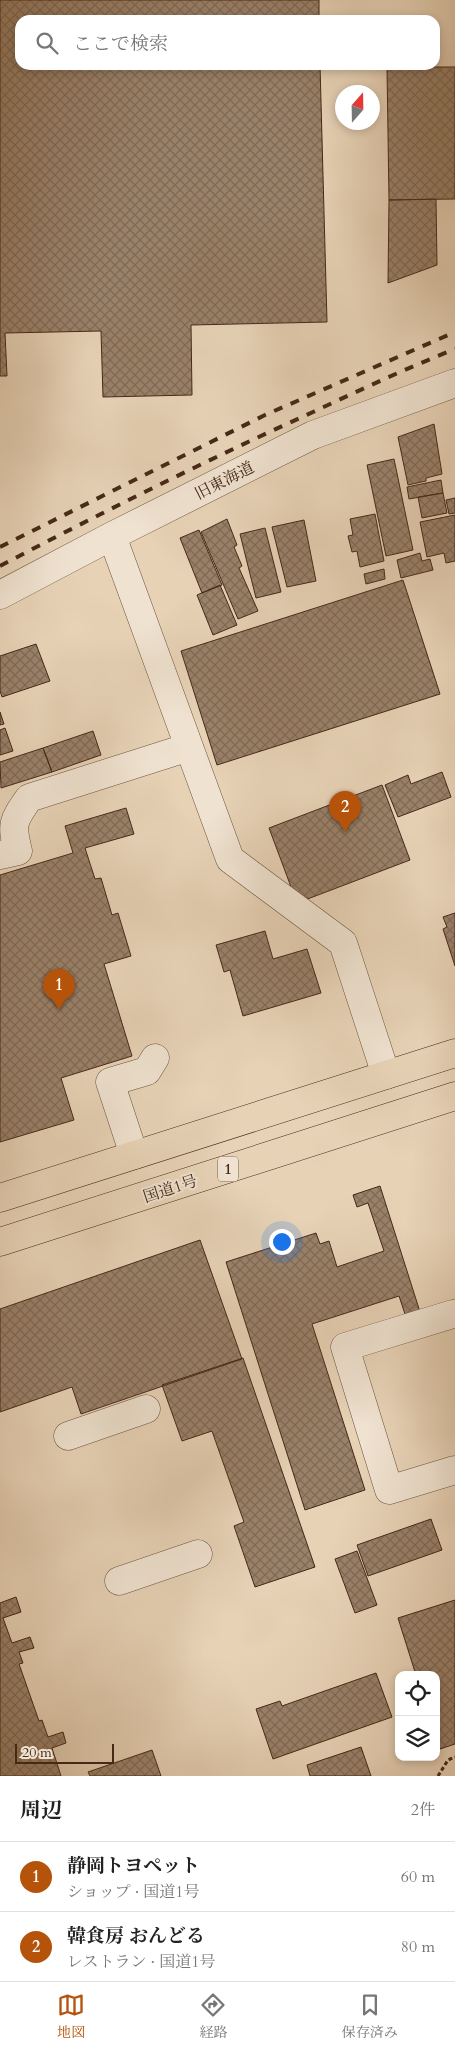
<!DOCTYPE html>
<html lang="ja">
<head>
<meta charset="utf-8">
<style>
	:root { --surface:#fff; --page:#f6f6f6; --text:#222; --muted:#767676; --line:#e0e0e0; --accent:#b45309 }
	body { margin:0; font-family:Cardo,"Noto Serif JP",serif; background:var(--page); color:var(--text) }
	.controls { position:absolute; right:15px; bottom:15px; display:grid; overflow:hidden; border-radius:10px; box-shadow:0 2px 8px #0003 }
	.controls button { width:45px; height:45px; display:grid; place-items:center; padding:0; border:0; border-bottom:1px solid var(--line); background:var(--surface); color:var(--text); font:25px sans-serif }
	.compass { position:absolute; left:335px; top:85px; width:45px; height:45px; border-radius:50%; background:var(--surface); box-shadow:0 2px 8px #0003; rotate:20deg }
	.scale { position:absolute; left:15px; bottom:12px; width:99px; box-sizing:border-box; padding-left:5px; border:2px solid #462918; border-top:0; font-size:14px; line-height:18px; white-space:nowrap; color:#462918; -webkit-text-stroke:4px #efe2d0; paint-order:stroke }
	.you { position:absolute; left:281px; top:1241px; width:18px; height:18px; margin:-12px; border:4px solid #fff; border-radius:50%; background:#1a73e8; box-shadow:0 0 0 8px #1a73e833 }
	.badge { display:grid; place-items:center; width:32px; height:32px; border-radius:50%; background:var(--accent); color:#fff; font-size:16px; font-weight:700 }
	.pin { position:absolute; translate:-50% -41px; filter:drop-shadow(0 1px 2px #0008) }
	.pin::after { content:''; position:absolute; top:26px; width:18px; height:15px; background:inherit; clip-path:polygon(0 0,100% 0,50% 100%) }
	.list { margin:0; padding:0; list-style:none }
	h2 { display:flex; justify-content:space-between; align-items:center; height:65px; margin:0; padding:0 20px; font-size:21px }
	h2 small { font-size:16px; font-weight:400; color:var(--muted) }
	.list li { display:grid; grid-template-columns:32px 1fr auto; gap:15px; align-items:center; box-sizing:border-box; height:70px; padding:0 20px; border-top:1px solid var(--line) }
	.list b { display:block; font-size:19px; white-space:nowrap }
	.list p { margin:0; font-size:16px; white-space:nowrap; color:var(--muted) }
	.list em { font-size:16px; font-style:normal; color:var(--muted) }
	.icon { flex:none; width:28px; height:28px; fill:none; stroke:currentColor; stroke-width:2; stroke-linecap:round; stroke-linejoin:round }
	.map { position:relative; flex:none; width:455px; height:1776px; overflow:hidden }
	.search { position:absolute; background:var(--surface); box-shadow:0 2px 8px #0003; left:15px; right:15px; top:15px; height:55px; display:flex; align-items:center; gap:12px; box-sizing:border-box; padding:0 18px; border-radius:15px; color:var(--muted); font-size:19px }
	.sheet { height:205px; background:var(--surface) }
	nav { display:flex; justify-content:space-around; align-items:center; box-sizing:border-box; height:70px; border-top:1px solid var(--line); background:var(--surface); font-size:14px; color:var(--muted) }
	nav a { display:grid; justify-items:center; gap:2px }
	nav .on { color:var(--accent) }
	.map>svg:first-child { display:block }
</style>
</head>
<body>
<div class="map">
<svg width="455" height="1776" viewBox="0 0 455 1776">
	<defs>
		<pattern id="building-cross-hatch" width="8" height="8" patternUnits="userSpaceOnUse" patternTransform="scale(1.25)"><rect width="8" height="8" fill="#9a816a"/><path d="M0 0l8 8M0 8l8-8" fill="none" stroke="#7f6a56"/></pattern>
	</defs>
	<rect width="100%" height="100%" fill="#e7d2b6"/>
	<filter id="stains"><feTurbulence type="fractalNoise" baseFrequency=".004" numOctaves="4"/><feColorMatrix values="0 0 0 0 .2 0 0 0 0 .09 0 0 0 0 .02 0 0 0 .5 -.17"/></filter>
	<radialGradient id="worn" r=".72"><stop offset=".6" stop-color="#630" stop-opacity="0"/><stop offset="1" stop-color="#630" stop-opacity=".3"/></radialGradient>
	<path fill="url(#building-cross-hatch)" stroke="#462918" d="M 0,0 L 319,0 L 319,20 L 20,20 L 20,65 L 320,65 L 327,322 L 191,325 L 192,395 L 103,397 L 101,331 L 5,333 L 7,376 L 0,376 Z
		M 387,67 L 455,67 L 455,199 L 389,200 Z
		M 436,199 L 437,265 L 388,283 L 389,200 Z
		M 434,424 L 442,474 L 426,478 L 426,481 L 408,485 L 398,437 Z
		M 394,459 L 413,550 L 386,556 L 367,465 Z
		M 441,480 L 443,493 L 409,499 L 407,487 Z
		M 443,493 L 447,513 L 422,518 L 418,497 Z
		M 455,498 L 455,513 L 449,514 L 446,500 Z
		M 375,514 L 384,561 L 360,567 L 357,551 L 352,552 L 348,536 L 353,535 L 350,519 Z
		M 455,515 L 455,561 L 446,563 L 444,553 L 427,557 L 420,522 Z
		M 227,519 L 237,545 L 234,547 L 242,566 L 239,568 L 258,611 L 238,619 L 201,532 Z
		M 304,520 L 316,581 L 287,587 L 272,527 Z
		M 265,528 L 281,592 L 256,598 L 240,534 Z
		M 199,530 L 222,585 L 202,593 L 180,538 Z
		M 420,553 L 422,561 L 430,559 L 433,570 L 401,578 L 397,560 Z
		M 384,569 L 385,579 L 366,584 L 364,574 Z
		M 403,580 L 440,694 L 217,765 L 181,651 Z
		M 220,585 L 237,625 L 213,635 L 197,595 Z
		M 36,644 L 50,681 L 2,697 L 0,691 L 0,656 Z
		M 0,712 L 4,724 L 0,725 Z
		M 5,728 L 13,751 L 0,755 L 0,730 Z
		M 93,731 L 101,755 L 52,772 L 43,748 Z
		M 43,748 L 52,772 L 1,788 L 0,762 Z
		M 442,772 L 451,797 L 398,817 L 385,785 L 408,775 L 411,784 Z
		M 382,785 L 410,860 L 297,903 L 269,828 Z
		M 126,808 L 134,834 L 85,848 L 95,879 L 101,878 L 112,915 L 118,913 L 131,956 L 104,964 L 132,1056 L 61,1078 L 74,1120 L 0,1142 L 0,875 L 73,853 L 65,826 Z
		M 455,913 L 455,966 L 443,929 L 447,927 L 443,917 Z
		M 265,931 L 273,959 L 307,949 L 321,993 L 243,1016 L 230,970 L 224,972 L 216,945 Z
		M 380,1186 L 421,1315 L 407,1320 L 399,1296 L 312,1324 L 365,1490 L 305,1510 L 226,1262 L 316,1233 L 320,1244 L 329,1241 L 337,1267 L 384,1251 L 368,1203 L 357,1207 L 353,1195 Z
		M 200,1240 L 242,1359 L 81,1414 L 72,1387 L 0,1412 L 0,1309 Z
		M 243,1358 L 315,1567 L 255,1587 L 234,1526 L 244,1522 L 212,1431 L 182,1441 L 162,1385 Z
		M 431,1519 L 442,1550 L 368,1576 L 357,1545 Z
		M 357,1551 L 377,1605 L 355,1613 L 335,1559 Z
		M 16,1597 L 21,1612 L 3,1618 L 12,1643 L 30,1637 L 34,1648 L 19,1652 L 23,1663 L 19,1664 L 39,1721 L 42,1720 L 48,1737 L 63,1732 L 66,1743 L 52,1748 L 61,1776 L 0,1776 L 0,1603 Z
		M 455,1600 L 455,1744 L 440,1749 L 436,1736 L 436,1675 L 416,1675 L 398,1618 Z
		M 376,1673 L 392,1717 L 273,1759 L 256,1709 L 280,1701 L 282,1706 Z
		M 361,1747 L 371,1776 L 310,1776 L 307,1765 Z
		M 152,1750 L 161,1776 L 90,1776 L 88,1772 Z"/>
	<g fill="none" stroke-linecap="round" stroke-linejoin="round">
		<defs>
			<path id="minor" d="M 112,536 L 230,859 L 343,943 L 386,1075
				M 0,595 L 112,536 L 313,435 L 455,383
				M 0,855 L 18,851 C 11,823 13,821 29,798 L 189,747
				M 134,1155 L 110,1082 L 147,1071 L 155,1058
				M 453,1314 L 345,1347 L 389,1490 L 455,1470
				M 68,1436 L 146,1409
				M 119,1581 L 198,1554"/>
			<path id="highway" d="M 0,1198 L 455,1053
				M 0,1242 L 455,1096"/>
		</defs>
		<use href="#minor" stroke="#6e5340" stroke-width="29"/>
		<use href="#highway" stroke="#462918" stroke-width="29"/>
		<path stroke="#462918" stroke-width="3" stroke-dasharray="4 2.5" stroke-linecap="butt" d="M 438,1776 L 448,1760 L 455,1757"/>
		<use href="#minor" stroke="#efe2d0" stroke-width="28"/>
		<use href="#highway" stroke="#e7d2b6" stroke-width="28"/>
		<path stroke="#462918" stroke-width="4" stroke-dasharray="9 9" stroke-linecap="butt" d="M 0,547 L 265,415 L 455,332
			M 0,566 C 103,512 207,460 313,412 C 360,390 407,368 455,349"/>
	</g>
	<g text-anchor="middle" stroke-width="4" stroke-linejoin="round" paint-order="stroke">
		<rect fill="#efe2d0" stroke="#79604f" stroke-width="1" x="218" y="1156.5" width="20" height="25" rx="4"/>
		<g font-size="15" font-weight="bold" fill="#462918">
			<text x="228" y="1174">1</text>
		</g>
		<g font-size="16" fill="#462918" stroke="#efe2d0">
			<text transform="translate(224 480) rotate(-27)" y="6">旧東海道</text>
			<text transform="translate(170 1188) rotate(-18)" y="6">国道1号</text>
		</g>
	</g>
	<rect width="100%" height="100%" filter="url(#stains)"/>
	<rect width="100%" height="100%" fill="url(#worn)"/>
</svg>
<div class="controls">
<button><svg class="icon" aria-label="locate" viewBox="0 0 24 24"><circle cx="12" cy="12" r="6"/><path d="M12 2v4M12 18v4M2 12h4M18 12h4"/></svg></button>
<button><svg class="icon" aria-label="layers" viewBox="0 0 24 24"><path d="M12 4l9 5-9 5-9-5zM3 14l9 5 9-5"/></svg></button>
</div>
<svg class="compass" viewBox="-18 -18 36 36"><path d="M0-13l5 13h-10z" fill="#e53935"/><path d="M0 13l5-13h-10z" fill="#767676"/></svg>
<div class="scale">20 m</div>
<div class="you"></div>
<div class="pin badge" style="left:59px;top:1010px">1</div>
<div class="pin badge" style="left:345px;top:832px">2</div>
<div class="search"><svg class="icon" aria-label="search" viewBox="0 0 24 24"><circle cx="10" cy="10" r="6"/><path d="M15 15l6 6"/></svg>ここで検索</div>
</div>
<section class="sheet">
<h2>周辺<small>2件</small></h2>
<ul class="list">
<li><span class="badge">1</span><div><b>静岡トヨペット</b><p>ショップ · 国道1号</p></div><em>60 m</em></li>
<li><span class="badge">2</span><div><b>韓食房 おんどる</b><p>レストラン · 国道1号</p></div><em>80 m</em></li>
</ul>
</section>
<nav>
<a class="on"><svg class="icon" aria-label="map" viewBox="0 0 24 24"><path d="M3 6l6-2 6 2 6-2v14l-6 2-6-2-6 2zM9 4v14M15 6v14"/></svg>地図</a>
<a><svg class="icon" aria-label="directions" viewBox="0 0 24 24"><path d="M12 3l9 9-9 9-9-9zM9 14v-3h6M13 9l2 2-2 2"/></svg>経路</a>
<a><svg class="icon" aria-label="saved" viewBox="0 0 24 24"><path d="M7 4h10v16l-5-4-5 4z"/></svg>保存済み</a>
</nav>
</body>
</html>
